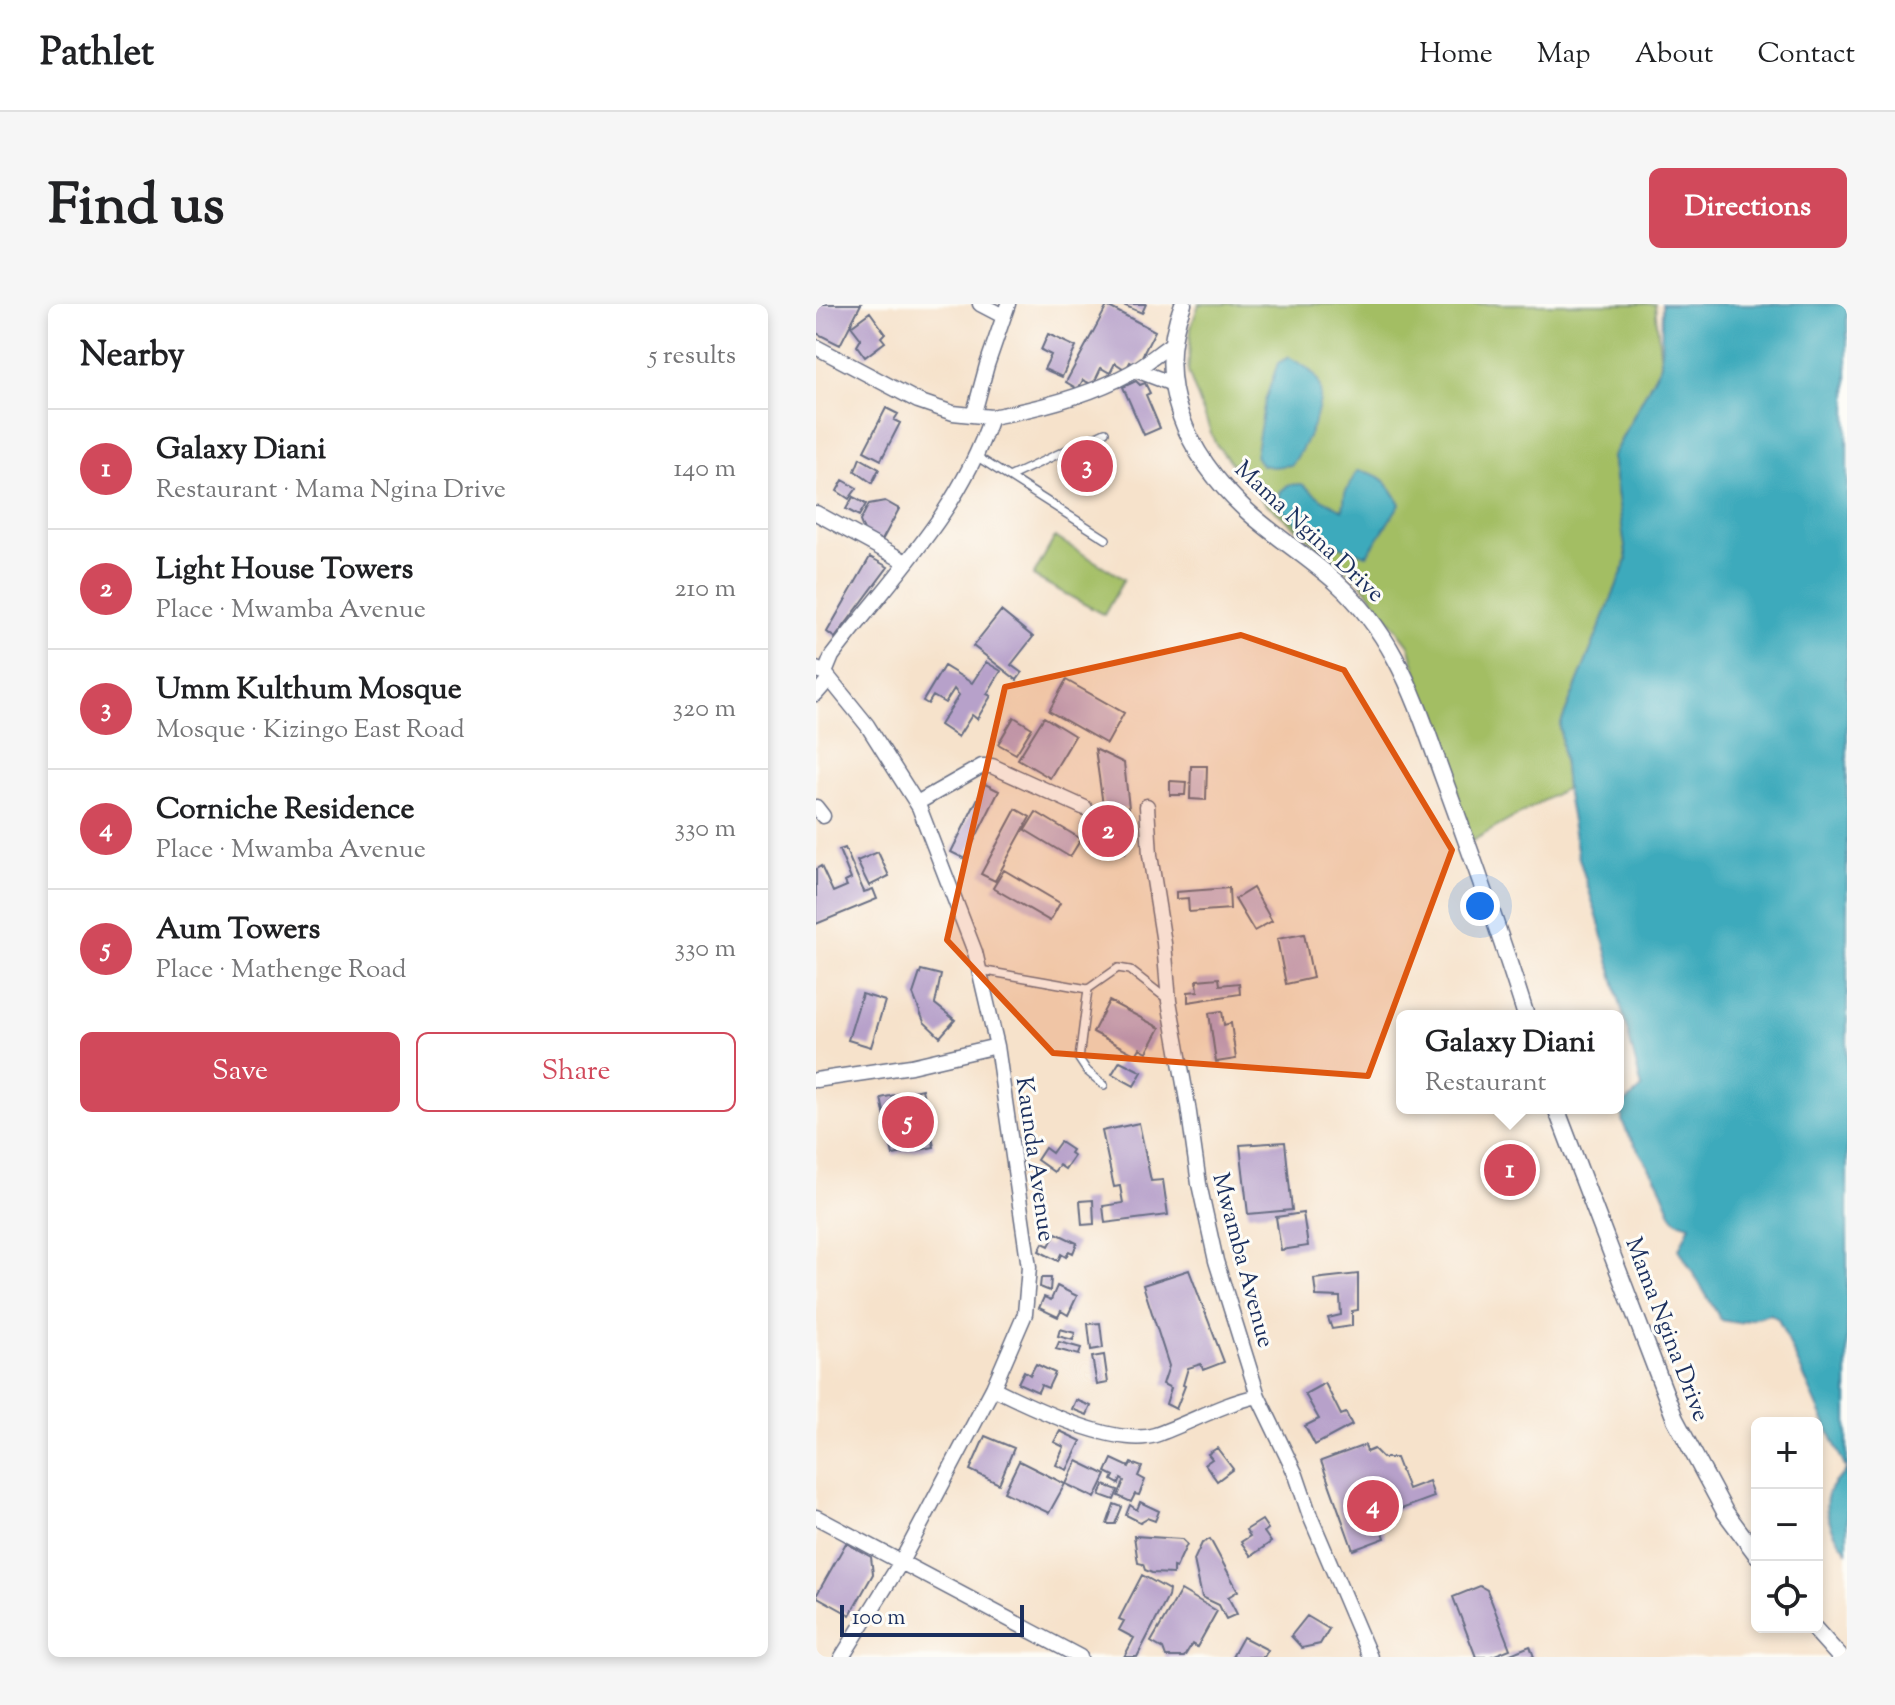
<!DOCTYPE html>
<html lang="en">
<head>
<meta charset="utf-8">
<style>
	:root { --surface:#fff; --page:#f6f6f6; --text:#202124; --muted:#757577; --line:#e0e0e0; --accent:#d1495b }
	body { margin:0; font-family:"Sorts Mill Goudy",serif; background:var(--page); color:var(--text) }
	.controls { position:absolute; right:24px; bottom:24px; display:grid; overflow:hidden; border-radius:12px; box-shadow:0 4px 12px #0003 }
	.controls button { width:72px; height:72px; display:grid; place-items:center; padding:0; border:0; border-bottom:2px solid var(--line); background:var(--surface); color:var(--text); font:40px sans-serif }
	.scale { position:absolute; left:24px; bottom:20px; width:184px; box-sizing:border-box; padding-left:8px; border:4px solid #1b2f5e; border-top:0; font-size:22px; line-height:28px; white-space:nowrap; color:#1b2f5e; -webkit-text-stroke:6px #fdfcf7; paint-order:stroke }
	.you { position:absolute; left:664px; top:602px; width:28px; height:28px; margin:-20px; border:6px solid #fff; border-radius:50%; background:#1a73e8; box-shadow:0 0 0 12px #1a73e833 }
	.badge { display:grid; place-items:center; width:52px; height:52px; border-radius:50%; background:var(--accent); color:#fff; font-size:26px; font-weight:700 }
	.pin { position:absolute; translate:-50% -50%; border:4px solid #fff; box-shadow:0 2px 8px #0006 }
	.popup { position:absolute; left:580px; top:706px; width:228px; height:104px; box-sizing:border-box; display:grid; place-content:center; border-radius:12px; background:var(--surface); filter:drop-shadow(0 2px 6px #0005); font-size:26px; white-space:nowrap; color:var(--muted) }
	.popup b { font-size:30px; color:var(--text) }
	.popup::after { content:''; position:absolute; left:50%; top:100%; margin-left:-16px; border:16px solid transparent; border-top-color:var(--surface) }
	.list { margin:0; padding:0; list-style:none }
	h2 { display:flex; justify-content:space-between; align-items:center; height:104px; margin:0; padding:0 32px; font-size:34px }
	h2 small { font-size:26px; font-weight:400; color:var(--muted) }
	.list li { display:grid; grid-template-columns:52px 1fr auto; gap:24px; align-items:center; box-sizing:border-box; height:120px; padding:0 32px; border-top:2px solid var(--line) }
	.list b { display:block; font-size:30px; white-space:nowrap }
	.list p { margin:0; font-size:26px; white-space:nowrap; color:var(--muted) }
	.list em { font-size:26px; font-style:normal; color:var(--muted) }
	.actions { display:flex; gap:16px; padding:24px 32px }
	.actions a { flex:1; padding:18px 0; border:2px solid var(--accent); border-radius:12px; text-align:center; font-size:28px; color:var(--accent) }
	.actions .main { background:var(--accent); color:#fff }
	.icon { flex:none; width:44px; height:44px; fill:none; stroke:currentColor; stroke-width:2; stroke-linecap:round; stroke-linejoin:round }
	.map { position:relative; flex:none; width:1031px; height:1353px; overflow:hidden; border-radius:12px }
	header { display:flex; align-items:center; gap:48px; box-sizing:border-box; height:112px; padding:0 40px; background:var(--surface); border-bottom:2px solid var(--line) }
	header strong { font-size:38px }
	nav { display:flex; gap:44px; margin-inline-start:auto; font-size:28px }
	.intro { display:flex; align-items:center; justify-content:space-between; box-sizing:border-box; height:192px; padding:0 48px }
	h1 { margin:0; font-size:56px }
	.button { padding:20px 36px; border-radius:12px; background:var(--accent); color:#fff; font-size:28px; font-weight:700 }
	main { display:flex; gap:48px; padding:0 48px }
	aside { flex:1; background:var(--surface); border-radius:12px; box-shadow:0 4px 12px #0003 }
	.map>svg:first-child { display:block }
</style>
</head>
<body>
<header>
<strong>Pathlet</strong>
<nav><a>Home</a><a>Map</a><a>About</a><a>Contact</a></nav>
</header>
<div class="intro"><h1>Find us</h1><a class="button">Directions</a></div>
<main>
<aside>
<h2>Nearby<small>5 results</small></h2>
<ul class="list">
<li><span class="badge">1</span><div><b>Galaxy Diani</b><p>Restaurant · Mama Ngina Drive</p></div><em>140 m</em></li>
<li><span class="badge">2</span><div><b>Light House Towers</b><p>Place · Mwamba Avenue</p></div><em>210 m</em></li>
<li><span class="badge">3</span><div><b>Umm Kulthum Mosque</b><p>Mosque · Kizingo East Road</p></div><em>320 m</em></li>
<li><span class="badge">4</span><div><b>Corniche Residence</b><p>Place · Mwamba Avenue</p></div><em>330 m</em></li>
<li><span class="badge">5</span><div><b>Aum Towers</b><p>Place · Mathenge Road</p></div><em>330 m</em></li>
</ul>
<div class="actions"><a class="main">Save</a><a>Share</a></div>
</aside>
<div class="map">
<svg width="1031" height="1353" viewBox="0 0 1031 1353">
	<rect width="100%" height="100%" fill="#fdfcf7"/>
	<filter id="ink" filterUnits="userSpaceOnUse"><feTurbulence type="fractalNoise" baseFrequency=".0125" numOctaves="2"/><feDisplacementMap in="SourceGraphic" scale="16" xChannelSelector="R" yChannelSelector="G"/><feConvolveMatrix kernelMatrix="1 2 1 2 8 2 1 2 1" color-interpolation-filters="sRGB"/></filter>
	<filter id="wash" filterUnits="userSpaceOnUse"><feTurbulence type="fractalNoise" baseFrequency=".006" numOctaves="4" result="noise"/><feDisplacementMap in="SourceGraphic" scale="32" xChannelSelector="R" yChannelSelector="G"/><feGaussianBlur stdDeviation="1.8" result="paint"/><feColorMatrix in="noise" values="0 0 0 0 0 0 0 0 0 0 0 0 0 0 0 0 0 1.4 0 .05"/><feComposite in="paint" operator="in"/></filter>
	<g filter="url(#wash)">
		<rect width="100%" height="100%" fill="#f6e2cb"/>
		<path fill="#a3be64" stroke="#5f7661" stroke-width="2" d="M 383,0 L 839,0 L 845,60 L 796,153 L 811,256 L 744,422 L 750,484 L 649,541 L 593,341 L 544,277 L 445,195 L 399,139 L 372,68 L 375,23 Z
			M 239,233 L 308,275 L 288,311 L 217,272 Z"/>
		<path fill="#3daabc" stroke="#2c6c8d" stroke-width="2" d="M 846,0 L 1031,0 L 1031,1247 C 1017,1230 1000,1201 1018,1179 C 1023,1173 1028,1173 1030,1165 L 962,1015 L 954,1010 L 922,1019 L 905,1016 L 863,945 L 874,921 L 861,917 L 856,911 L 842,878 L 810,826 L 806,816 L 808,800 L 826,784 L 784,622 L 762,551 L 750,484 L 744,422 L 811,256 L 796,153 L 845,60 Z
			M 473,53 C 484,60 496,65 502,77 C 512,99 488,143 476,161 L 457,163 L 445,161 L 439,152 L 449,97 L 462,59 Z
			M 541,167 C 564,168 574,180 584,200 L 551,251 L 507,237 L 489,226 L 464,204 L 464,188 L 472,181 L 486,180 L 507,196 L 527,206 L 529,189 Z"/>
		<g id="blocks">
			<path fill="#b7a1ca" d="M 0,0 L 45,0 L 24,41 L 0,29 Z
				M 305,0 L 330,0 L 326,9 Z
				M 291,2 L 339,27 L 321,62 L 314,58 L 310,66 L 299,59 L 294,69 L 285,64 L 277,81 L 267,76 L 262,85 L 250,78 Z
				M 54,8 L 69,29 L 65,33 L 69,38 L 49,53 L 41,42 L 45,35 L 35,22 Z
				M 232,30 L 260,43 L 246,73 L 228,65 L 235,51 L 225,46 Z
				M 320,77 L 324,81 L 329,79 L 334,89 L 330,91 L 344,124 L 328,131 L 307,83 Z
				M 70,104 L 82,110 L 78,116 L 84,119 L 65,156 L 48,147 Z
				M 44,154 L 63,165 L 56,179 L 39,167 Z
				M 27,176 L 41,184 L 33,195 L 21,187 Z
				M 37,193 L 50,200 L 43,212 L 30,205 Z
				M 69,197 L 83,205 L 64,240 L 50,232 L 44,217 L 53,200 Z
				M 54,253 L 72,263 L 19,334 L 11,328 Z
				M 185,307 L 217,333 L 195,361 L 206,369 L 201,376 L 157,342 Z
				M 170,358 L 185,367 L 171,390 L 175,392 L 161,415 L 156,411 L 142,433 L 124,421 L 143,391 L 138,385 L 129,399 L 117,392 L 112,400 L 107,397 L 128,362 L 156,379 Z
				M 250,376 L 308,409 L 291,440 L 233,407 Z
				M 198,413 L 216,424 L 200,450 L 182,440 Z
				M 228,413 L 259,432 L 234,474 L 202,455 Z
				M 279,445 L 308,459 L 313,504 L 288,508 Z
				M 375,462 L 391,462 L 390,496 L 374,495 Z
				M 354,477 L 370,478 L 369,491 L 354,491 Z
				M 169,480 L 183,487 L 149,555 L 135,548 Z
				M 200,505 L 214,513 L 179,577 L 165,570 Z
				M 275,505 L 319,530 L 309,549 L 264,524 Z
				M 220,508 L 265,535 L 254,553 L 209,526 Z
				M 29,544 L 48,588 L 57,585 L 61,595 L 0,620 L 0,565 L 5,562 L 17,588 L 31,582 L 29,578 L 35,575 L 23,546 Z
				M 62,548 L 73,572 L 53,582 L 41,557 Z
				M 188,566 L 244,599 L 234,617 L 177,584 Z
				M 413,584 L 414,605 L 373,608 L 372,594 L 360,595 L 360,588 Z
				M 437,584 L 456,617 L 438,627 L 419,595 Z
				M 488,630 L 497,674 L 470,680 L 461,635 Z
				M 105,666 L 125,671 L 119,700 L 139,716 L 124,733 L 108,718 L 97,690 Z
				M 403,674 L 404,681 L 423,679 L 424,690 L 372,698 L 372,688 L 382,687 L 381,676 Z
				M 46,690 L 69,697 L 55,743 L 32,736 Z
				M 293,697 L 344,724 L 331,748 L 324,744 L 320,751 L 277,728 Z
				M 406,707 L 408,721 L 415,719 L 420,755 L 400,758 L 393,709 Z
				M 304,757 L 326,768 L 318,782 L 296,770 Z
				M 106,785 L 118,843 L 77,851 L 65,794 Z
				M 323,819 L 335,877 L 347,876 L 352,911 L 289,919 L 287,902 L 307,899 L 304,882 L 298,883 L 286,827 Z
				M 244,838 L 256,846 L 254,849 L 258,852 L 249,865 L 243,861 L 238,868 L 221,856 L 229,844 L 236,849 Z
				M 469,838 L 476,906 L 432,910 L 424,841 Z
				M 277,896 L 278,920 L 266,921 L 264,897 Z
				M 487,909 L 492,942 L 465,946 L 460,913 Z
				M 240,929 L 261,939 L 257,949 L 253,947 L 250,953 L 245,950 L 242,957 L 223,947 L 227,939 L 233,942 Z
				M 373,966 L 408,1058 L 387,1066 L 385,1060 L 372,1064 L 367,1081 L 369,1082 L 360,1105 L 350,1100 L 355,1084 L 347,1080 L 353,1062 L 327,981 Z
				M 542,970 L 542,1006 L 536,1007 L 536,1022 L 516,1025 L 512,1014 L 525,1011 L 524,993 L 500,992 L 498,975 Z
				M 225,974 L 235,974 L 234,987 L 224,983 Z
				M 241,982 L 261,992 L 252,1011 L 245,1007 L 242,1013 L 223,1004 L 228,993 L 235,996 Z
				M 284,1019 L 287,1044 L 275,1046 L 272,1020 Z
				M 244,1025 L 259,1029 L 257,1036 L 242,1032 Z
				M 243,1038 L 265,1044 L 263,1051 L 240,1045 Z
				M 288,1051 L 292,1079 L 281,1081 L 276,1053 Z
				M 220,1060 L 239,1069 L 232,1084 L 225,1081 L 222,1088 L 202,1079 L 208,1067 L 214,1071 Z
				M 509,1079 L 525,1111 L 530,1109 L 536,1121 L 499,1141 L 489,1122 L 503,1115 L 489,1090 Z
				M 260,1096 L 275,1102 L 271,1111 L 256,1105 Z
				M 244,1127 L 265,1137 L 251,1166 L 240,1161 L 248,1143 L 238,1138 Z
				M 169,1132 L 198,1144 L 183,1180 L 154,1166 Z
				M 549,1141 L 551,1148 L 558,1145 L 567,1154 L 580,1154 L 592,1185 L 613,1177 L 618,1193 L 569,1211 L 571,1216 L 564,1219 L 569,1234 L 537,1246 L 505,1157 Z
				M 401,1144 L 417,1165 L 401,1177 L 389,1160 L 396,1155 L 392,1150 Z
				M 296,1155 L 313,1163 L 315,1159 L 326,1163 L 322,1172 L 329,1176 L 323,1191 L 319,1190 L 315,1198 L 302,1192 L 308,1177 L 305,1175 L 303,1180 L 296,1176 L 298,1172 L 290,1168 Z
				M 203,1157 L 249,1180 L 233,1209 L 188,1188 Z
				M 261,1157 L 290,1171 L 279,1194 L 250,1180 Z
				M 288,1181 L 302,1186 L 298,1196 L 284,1191 Z
				M 324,1198 L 343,1207 L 339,1217 L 331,1214 L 324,1218 L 310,1211 L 314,1201 L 321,1206 Z
				M 298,1200 L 306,1203 L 299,1220 L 291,1220 Z
				M 446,1216 L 452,1225 L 448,1228 L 455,1238 L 435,1252 L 425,1238 L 434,1232 L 430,1226 Z
				M 318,1232 L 366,1235 L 371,1240 L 360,1264 L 357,1263 L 357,1270 L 336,1269 L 329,1266 L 327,1260 L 322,1259 Z
				M 394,1235 L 422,1287 L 412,1293 L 421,1310 L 410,1315 L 403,1301 L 386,1293 L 378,1256 L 386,1239 Z
				M 30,1239 L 55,1253 L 57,1270 L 34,1311 L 0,1292 Z
				M 326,1271 L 353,1286 L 352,1293 L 321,1353 L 308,1353 L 318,1334 L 303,1326 L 308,1317 L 303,1315 Z
				M 664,1282 L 671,1286 L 694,1345 L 674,1353 L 660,1353 L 637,1293 Z
				M 365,1286 L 401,1307 L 381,1343 L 376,1340 L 368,1353 L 350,1353 L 347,1345 L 335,1338 Z
				M 491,1312 L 513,1325 L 504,1340 L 486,1344 L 475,1332 Z
				M 427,1333 L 452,1346 L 448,1353 L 416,1353 Z
				M 714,1342 L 718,1353 L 687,1353 Z"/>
		</g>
	</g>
	<g filter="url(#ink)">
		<use href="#blocks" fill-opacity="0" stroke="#686e84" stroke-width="2"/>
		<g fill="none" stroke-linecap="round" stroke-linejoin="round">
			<defs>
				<path id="service" d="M 160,152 L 290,235
					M 193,173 L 289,128
					M 164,666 L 272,685 L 302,664 L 314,666 L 351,695
					M 272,685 L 263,755 L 271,767 L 288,781"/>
				<path id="minor" d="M 164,0 L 187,12
					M 0,43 L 102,97 L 137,109 L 175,113
					M 320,66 L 354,79
					M 158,109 L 171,61 L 192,0
					M 0,209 L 90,258
					M 0,365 L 9,369 L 51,421 L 103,503 L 159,648 L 181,742 L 213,963 L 209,1010 L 177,1084 L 85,1258 L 26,1353
					M 9,369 L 16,352 C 75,274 144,208 175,113 C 220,105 274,91 314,69 C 329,61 342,49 356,40
					M 0,390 L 13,375
					M 101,499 L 166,462 L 176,462 L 269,504
					M 331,502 L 334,551 L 348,639 L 353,697 L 372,802 L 383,880 L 400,957 L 442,1092 L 480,1171 L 494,1212 L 554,1353
					M 0,503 L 7,512
					M 0,776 L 95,762 L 181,742
					M 177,1084 C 213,1102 300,1144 339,1131 C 374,1119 405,1100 442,1092
					M 0,1213 L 264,1353"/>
				<path id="tertiary" d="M 367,0 C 336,79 371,151 430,206 C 458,232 491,252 520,278 C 543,299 564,326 579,354 C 602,396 616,444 633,489 C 660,563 687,637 710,712
					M 740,804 L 859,1115 L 909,1208 L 941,1251
					M 997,1323 L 1024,1353"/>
			</defs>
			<use href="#service" stroke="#686e84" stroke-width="10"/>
			<use href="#minor" stroke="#686e84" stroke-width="17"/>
			<use href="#tertiary" stroke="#686e84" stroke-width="19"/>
			<use href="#service" stroke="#fff" stroke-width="7"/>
			<use href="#minor" stroke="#fff" stroke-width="14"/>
			<use href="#tertiary" stroke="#fff" stroke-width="16"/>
		</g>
	</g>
	<path fill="#de5710" fill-opacity="0.2" stroke="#de5710" stroke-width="6" stroke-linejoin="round" d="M 425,331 L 528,366 L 636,546 L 552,772 L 237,749 L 131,636 L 189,383 Z"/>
	<g text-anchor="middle" stroke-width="6" stroke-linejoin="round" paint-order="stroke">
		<g font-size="24" fill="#1b2f5e" stroke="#fdfcf7">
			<text transform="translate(494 227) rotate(43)" y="8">Mama Ngina Drive</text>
			<text transform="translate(220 855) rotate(82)" y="8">Kaunda Avenue</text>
			<text transform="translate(428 956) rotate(75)" y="8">Mwamba Avenue</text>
			<text transform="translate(852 1025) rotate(69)" y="8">Mama Ngina Drive</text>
		</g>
	</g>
</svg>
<div class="controls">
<button>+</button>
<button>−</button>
<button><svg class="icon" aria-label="locate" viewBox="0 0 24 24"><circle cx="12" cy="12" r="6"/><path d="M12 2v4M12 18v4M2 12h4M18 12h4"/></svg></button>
</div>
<div class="scale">100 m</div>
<div class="you"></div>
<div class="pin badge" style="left:694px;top:866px">1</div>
<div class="popup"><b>Galaxy Diani</b>Restaurant</div>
<div class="pin badge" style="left:292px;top:527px">2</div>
<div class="pin badge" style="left:271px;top:162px">3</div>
<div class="pin badge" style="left:557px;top:1202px">4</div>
<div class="pin badge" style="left:92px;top:818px">5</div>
</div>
</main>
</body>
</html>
